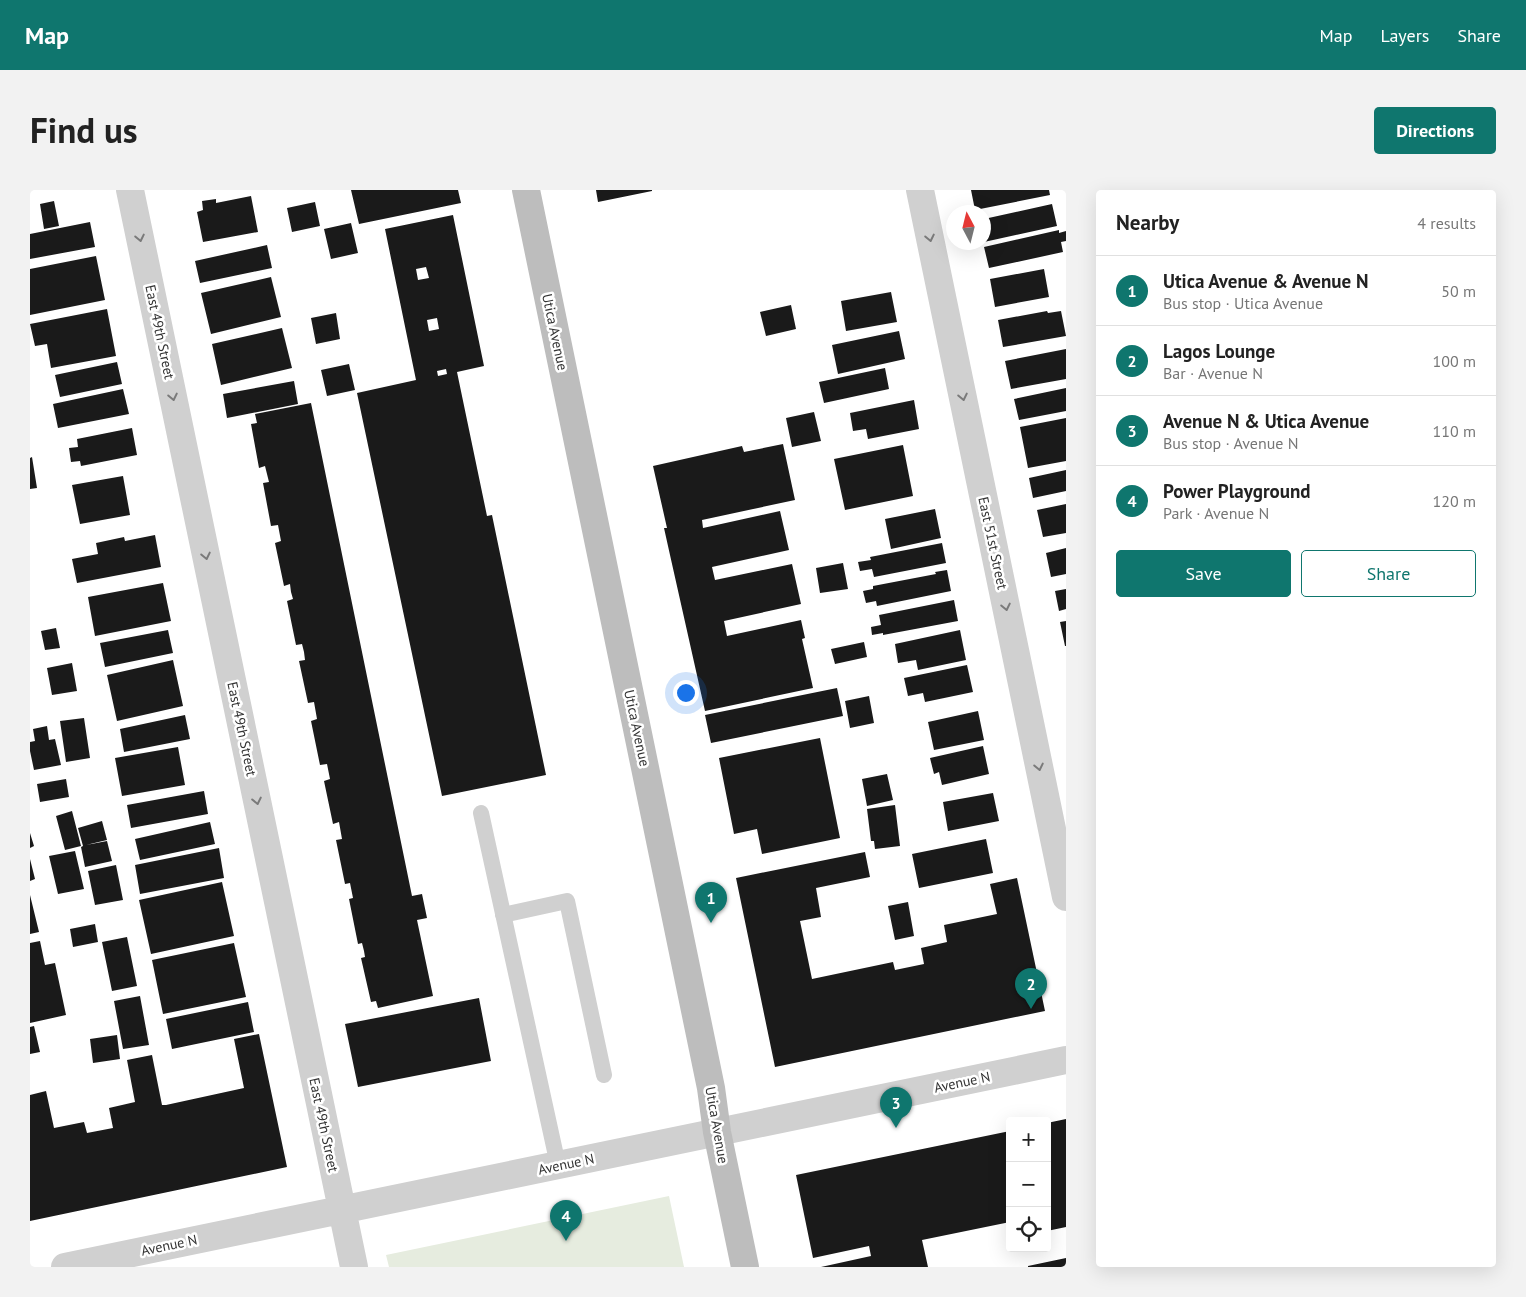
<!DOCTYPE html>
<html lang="en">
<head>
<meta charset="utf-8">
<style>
	:root { --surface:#fff; --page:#f2f2f2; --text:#222; --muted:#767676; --line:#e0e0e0; --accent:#0f766e }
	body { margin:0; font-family:"PT Sans",sans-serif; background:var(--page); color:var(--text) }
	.controls { position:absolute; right:15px; bottom:15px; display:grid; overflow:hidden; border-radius:5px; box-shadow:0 5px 20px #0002 }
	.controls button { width:45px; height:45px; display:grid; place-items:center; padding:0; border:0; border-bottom:1px solid var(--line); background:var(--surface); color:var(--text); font:25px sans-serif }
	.compass { position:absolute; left:916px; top:15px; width:45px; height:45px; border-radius:50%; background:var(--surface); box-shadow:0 5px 20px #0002; rotate:353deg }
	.you { position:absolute; left:655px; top:502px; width:18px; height:18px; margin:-12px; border:4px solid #fff; border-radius:50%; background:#1a73e8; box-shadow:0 0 0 8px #1a73e833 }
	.badge { display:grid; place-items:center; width:32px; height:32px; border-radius:50%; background:var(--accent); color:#fff; font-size:16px; font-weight:700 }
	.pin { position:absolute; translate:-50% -41px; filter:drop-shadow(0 1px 2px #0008) }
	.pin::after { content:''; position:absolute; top:26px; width:18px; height:15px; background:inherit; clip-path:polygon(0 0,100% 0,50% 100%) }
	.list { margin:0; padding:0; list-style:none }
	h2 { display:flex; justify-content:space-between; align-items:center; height:65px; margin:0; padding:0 20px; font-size:21px }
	h2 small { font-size:16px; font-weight:400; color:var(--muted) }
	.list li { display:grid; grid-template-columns:32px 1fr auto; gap:15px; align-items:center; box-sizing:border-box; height:70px; padding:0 20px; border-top:1px solid var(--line) }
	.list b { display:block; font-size:19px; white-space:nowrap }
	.list p { margin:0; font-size:16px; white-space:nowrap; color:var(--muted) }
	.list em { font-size:16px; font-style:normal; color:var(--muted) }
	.actions { display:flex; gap:10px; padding:15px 20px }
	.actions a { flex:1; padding:11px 0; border:1px solid var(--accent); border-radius:5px; text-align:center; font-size:18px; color:var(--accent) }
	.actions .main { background:var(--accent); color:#fff }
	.icon { flex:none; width:28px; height:28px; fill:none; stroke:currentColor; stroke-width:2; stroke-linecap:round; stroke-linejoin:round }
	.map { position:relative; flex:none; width:1036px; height:1077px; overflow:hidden; border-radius:5px }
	header { display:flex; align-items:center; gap:30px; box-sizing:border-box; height:70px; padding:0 25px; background:var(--accent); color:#fff }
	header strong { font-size:24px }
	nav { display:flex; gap:28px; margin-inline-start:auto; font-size:18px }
	.intro { display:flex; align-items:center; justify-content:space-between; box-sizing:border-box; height:120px; padding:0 30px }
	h1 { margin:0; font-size:35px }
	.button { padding:12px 22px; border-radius:5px; background:var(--accent); color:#fff; font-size:18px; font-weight:700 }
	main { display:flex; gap:30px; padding:0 30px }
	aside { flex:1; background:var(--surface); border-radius:5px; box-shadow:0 5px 20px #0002 }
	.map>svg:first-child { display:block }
</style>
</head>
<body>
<header>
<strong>Map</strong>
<nav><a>Map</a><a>Layers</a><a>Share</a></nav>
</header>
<div class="intro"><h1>Find us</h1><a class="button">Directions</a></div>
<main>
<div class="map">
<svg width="1036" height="1077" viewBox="0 0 1036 1077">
	<rect width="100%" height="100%" fill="#fff"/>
	<path fill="#e6ecdf" d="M 639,1006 L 654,1077 L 359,1077 L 356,1065 Z"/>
	<path fill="#1a1a1a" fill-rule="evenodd" d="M 321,0 L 428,0 L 431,13 L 329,34 Z
		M 566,0 L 622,0 L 622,1 L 568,12 Z
		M 941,0 L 1019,0 L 1020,5 L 945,20 Z
		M 221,6 L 228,42 L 173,52 L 167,22 L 173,20 L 172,11 L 186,9 L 186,13 Z
		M 24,11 L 29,36 L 14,39 L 10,14 Z
		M 285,12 L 290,36 L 262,42 L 257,18 Z
		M 1022,14 L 1027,36 L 954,52 L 954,29 Z
		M 423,25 L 454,176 L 427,182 L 457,326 L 462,325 L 516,585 L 412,606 L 327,203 L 386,190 L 355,39 ZM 396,77 L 399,88 L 388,90 L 386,79 ZM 407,128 L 409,139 L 399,141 L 397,130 ZM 416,179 L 417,184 L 408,186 L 407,181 Z
		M 60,32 L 65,57 L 0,69 L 0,44 Z
		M 321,33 L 328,63 L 301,69 L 294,39 Z
		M 1029,40 L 1029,43 L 1036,41 L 1036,51 L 1031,52 L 1033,62 L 959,78 L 954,57 Z
		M 237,55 L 242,78 L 170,93 L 165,71 Z
		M 66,66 L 75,110 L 0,125 L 0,79 Z
		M 1014,79 L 1019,107 L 965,117 L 960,89 Z
		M 241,87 L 251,127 L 181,144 L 171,103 Z
		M 861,102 L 867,132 L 816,141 L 811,111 Z
		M 761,115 L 766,139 L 736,146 L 730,122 Z
		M 77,119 L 86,166 L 21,178 L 17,154 L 5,156 L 0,134 Z
		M 1017,121 L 1018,123 L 1031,121 L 1036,146 L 973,157 L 968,130 Z
		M 306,123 L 310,149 L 286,154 L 281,128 Z
		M 252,138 L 262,178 L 191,195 L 182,154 Z
		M 869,141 L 875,169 L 808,184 L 802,155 Z
		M 1036,159 L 1036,189 L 981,199 L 975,171 Z
		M 87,172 L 92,194 L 30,207 L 25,185 Z
		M 319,174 L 325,200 L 297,206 L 291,180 Z
		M 855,178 L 859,199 L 794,213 L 789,192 Z
		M 264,191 L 268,214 L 197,228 L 193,204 Z
		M 1036,198 L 1036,221 L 989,230 L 984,209 Z
		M 93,199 L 99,224 L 28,238 L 23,214 Z
		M 884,210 L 889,239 L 838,249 L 836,239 L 823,241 L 820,223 Z
		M 281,213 L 382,706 L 392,704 L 397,728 L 387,730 L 403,806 L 348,818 L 346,811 L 341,812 L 331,768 L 335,767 L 334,761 L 332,753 L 328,754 L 319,709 L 323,708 L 320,693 L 315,694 L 306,650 L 312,649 L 309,632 L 303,634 L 294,591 L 300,589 L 297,574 L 290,575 L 281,531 L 287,529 L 284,512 L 278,513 L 269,471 L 275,470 L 274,462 L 272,454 L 266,455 L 257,411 L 263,409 L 261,402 L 260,394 L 254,396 L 245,353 L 251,351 L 248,335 L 241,336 L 233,293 L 239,292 L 235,276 L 229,278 L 221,234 L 227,233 L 225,224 Z
		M 784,222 L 791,251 L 762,257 L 756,228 Z
		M 1036,228 L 1036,271 L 998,278 L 990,237 Z
		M 102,238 L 107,265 L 51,276 L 50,271 L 41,272 L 39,258 L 48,257 L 47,249 Z
		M 753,254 L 765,310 L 672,330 L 673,338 L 750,321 L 759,360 L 682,377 L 685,390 L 762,374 L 771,414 L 694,431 L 697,446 L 771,430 L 775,448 L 772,449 L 783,498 L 675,521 L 640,365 L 634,338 L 637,338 L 623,276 L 712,256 L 714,262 Z
		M 873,255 L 883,306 L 815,320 L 804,269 Z
		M 2,267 L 7,298 L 0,299 L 0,268 Z
		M 1036,280 L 1036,301 L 1003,308 L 999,288 Z
		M 93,286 L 100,325 L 50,334 L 42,295 Z
		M 1036,314 L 1036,343 L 1013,347 L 1007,320 Z
		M 905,319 L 911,348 L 861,359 L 855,329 Z
		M 125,345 L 131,377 L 47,393 L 42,369 L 68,364 L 66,353 L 94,347 L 95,351 Z
		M 912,353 L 916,373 L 844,387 L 842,379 L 830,381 L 828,372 L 841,370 L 840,367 Z
		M 1036,358 L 1036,384 L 1021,387 L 1016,363 Z
		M 813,373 L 818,399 L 790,403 L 786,378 Z
		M 917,380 L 921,401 L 847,416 L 846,411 L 836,413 L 833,401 L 843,399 L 843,396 L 906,384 L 905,382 Z
		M 133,393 L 141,431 L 65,446 L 58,407 Z
		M 1036,399 L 1036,419 L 1029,421 L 1025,401 Z
		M 924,410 L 928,431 L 853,445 L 853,443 L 842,445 L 841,437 L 851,435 L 849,425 Z
		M 1036,431 L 1036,456 L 1035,456 L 1030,432 Z
		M 26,438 L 30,458 L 15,460 L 11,441 Z
		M 138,440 L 143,463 L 75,477 L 70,453 Z
		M 930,440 L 936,470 L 888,480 L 886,470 L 868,473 L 865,454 Z
		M 834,452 L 837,467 L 805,474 L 801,459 Z
		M 143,470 L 153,516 L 87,531 L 77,485 Z
		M 42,473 L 47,501 L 22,505 L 17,478 Z
		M 937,475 L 943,502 L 895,512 L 893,503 L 878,506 L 874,488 Z
		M 807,498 L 813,526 L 681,553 L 675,525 Z
		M 839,506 L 844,533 L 820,538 L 815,511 Z
		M 948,521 L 954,550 L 904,560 L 898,532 Z
		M 155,525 L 160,549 L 94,562 L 90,539 Z
		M 54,528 L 60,568 L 36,572 L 30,531 Z
		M 17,536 L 19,550 L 25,549 L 31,575 L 4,580 L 0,561 L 0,552 L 5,551 L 3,539 Z
		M 790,548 L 810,648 L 732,664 L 727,639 L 704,644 L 689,568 Z
		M 953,556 L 959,584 L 912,595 L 909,582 L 904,584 L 900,568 Z
		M 148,557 L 155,595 L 92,606 L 85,568 Z
		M 857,584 L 863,610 L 837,616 L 832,589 Z
		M 36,589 L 39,607 L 10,612 L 7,594 Z
		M 174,601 L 178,624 L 101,638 L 97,615 Z
		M 963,603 L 969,631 L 918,641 L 913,612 Z
		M 865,615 L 870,656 L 845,659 L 844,651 L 841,651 L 837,619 Z
		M 42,621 L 51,656 L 35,660 L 26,626 Z
		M 72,631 L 77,650 L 56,655 L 77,651 L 82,671 L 55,677 L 51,657 L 53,656 L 48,638 Z
		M 180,632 L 185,654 L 110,670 L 105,649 Z
		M 0,643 L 4,656 L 0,658 Z
		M 956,649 L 963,683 L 889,698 L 882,664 Z
		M 189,658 L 194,688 L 110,704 L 105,675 Z
		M 45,661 L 54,699 L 28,704 L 19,666 Z
		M 835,662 L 840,687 L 786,698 L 791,727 L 770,731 L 782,789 L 863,772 L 865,780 L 894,774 L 891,758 L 917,752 L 914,735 L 967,724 L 960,694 L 987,688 L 1015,821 L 745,877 L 706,688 Z
		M 0,669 L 5,689 L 0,691 Z
		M 86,675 L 93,710 L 65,715 L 58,681 Z
		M 192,692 L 204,746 L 121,764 L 109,710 Z
		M 0,705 L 9,742 L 0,744 Z
		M 878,712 L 884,746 L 865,750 L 858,716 Z
		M 65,734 L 68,752 L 43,757 L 40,739 Z
		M 97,747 L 107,796 L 82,801 L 72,752 Z
		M 10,751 L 15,775 L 25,773 L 36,825 L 0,833 L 0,753 Z
		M 204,753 L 216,807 L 133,824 L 122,770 Z
		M 110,806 L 119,855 L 93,859 L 84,811 Z
		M 449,808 L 461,871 L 328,897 L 315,834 Z
		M 218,812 L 224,842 L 142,859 L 136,829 Z
		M 4,836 L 10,862 L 0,864 L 0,837 Z
		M 229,844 L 257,977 L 0,1031 L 0,905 L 16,901 L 24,938 L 54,932 L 57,943 L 83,938 L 79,918 L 105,912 L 97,870 L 122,865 L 132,915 L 136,915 L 214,898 L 204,849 Z
		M 87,845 L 90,869 L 63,873 L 60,849 Z
		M 1036,929 L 1036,1037 L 1017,1041 L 1017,933 Z
		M 980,941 L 980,1032 L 892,1050 L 898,1077 L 791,1077 L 841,1066 L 839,1056 L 783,1068 L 766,985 Z
		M 1036,1068 L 1036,1077 L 998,1077 L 998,1076 Z"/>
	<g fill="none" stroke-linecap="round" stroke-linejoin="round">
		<path stroke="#d0d0d0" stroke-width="16" d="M 451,623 L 528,975
			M 473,725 L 537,711 L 574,885"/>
		<path stroke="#d0d0d0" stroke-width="28" d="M 100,0 L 324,1077
			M 890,0 L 1036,707
			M 35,1077 L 1036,870"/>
		<path stroke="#bdbdbd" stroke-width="28" d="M 496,0 L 681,898 L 687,942 L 715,1077"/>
	</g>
	<defs><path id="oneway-chevron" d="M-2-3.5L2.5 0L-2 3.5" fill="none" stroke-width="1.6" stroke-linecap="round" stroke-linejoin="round" transform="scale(1.25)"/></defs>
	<g stroke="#7a7a7a">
		<use href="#oneway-chevron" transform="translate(110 48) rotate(78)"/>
		<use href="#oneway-chevron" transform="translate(900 48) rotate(78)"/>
		<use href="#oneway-chevron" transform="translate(143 207) rotate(78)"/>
		<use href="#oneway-chevron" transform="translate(933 207) rotate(78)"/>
		<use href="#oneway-chevron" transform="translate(176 366) rotate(78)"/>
		<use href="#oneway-chevron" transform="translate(976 417) rotate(78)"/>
		<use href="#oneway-chevron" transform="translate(1009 577) rotate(78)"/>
		<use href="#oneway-chevron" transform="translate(227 611) rotate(78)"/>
	</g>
	<g text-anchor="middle" stroke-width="5" stroke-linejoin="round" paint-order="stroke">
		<g font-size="14" fill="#333" stroke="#fff">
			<text transform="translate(130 142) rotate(78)" y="5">East 49th Street</text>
			<text transform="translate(525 142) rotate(78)" y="5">Utica Avenue</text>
			<text transform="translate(963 353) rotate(78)" y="5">East 51st Street</text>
			<text transform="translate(607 538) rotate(78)" y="5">Utica Avenue</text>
			<text transform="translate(212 539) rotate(78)" y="5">East 49th Street</text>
			<text transform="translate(932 892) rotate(-12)" y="5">Avenue N</text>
			<text transform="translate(294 935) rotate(78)" y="5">East 49th Street</text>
			<text transform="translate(687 935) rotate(80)" y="5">Utica Avenue</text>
			<text transform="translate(536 974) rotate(-12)" y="5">Avenue N</text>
			<text transform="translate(139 1055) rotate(-12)" y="5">Avenue N</text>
		</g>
	</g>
</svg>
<div class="controls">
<button>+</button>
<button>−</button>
<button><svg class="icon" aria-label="locate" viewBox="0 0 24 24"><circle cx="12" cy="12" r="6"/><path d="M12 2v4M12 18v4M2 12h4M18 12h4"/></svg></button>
</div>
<svg class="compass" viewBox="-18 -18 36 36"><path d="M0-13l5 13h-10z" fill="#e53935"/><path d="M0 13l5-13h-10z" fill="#767676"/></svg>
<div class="you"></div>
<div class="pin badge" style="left:681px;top:733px">1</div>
<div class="pin badge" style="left:1001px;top:819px">2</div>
<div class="pin badge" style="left:866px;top:938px">3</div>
<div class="pin badge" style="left:536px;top:1051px">4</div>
</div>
<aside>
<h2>Nearby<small>4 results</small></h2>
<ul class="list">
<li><span class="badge">1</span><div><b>Utica Avenue &amp; Avenue N</b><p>Bus stop · Utica Avenue</p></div><em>50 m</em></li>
<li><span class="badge">2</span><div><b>Lagos Lounge</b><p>Bar · Avenue N</p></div><em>100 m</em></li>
<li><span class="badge">3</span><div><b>Avenue N &amp; Utica Avenue</b><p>Bus stop · Avenue N</p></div><em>110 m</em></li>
<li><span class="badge">4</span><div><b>Power Playground</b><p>Park · Avenue N</p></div><em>120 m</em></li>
</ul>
<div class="actions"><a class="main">Save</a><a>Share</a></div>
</aside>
</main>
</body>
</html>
